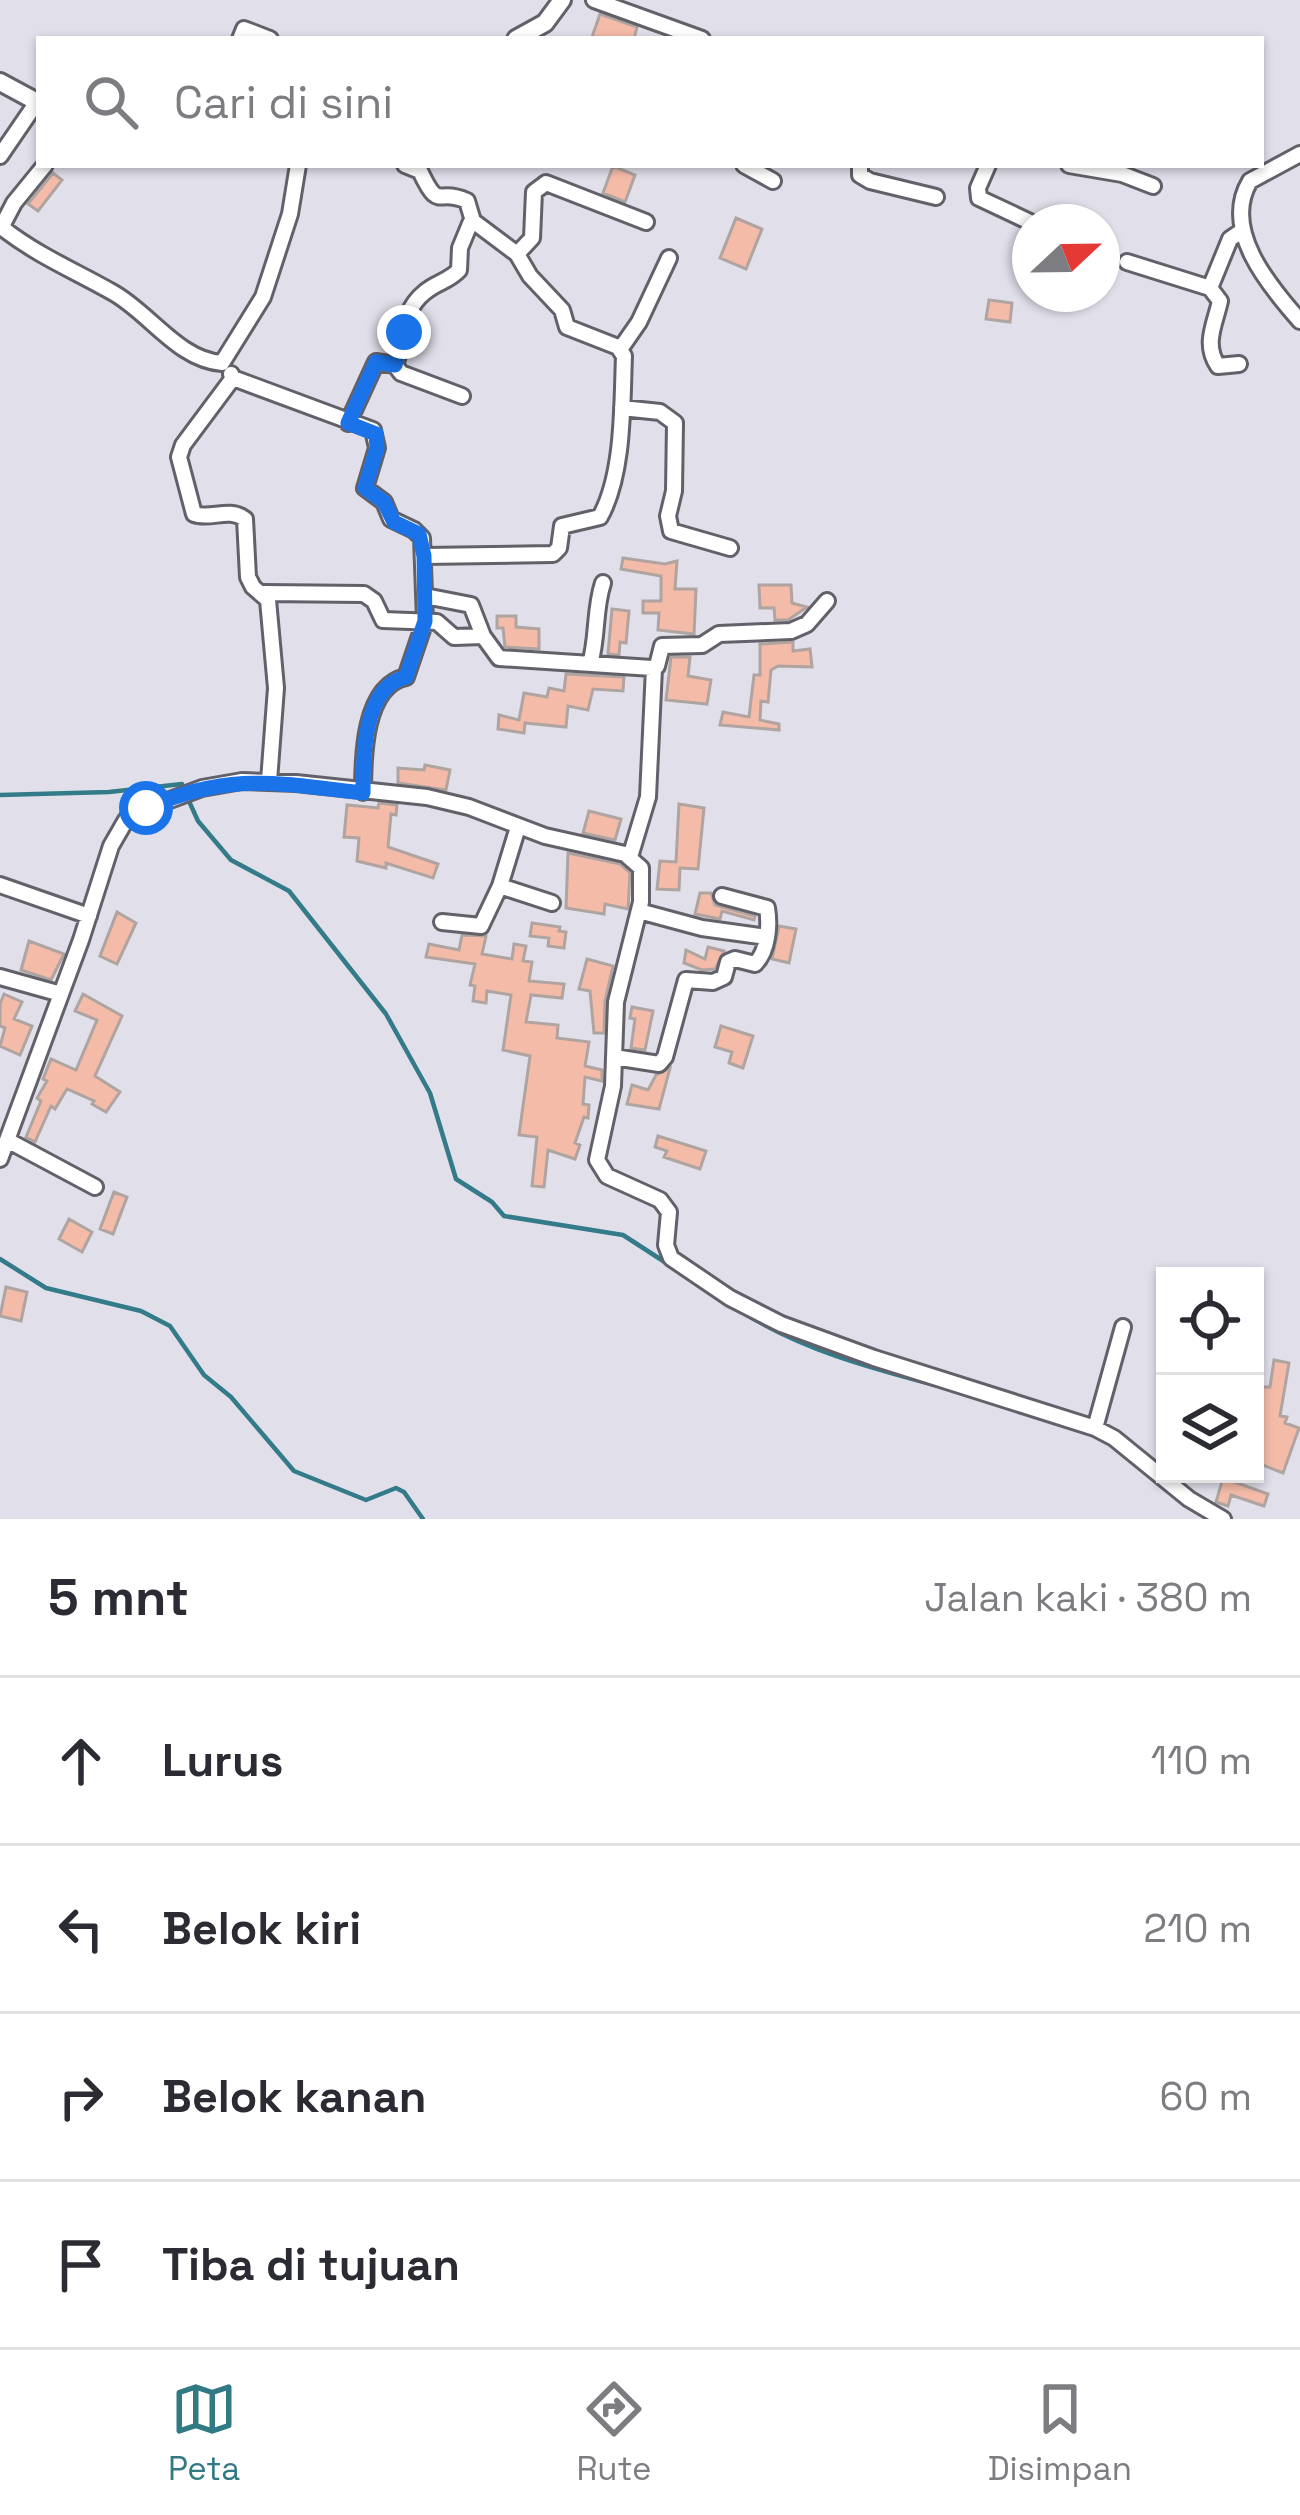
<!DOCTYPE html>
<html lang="id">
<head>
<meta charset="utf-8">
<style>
	:root { --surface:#fff; --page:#f2f2f3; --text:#2b2b33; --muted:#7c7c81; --line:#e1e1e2; --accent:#327a83 }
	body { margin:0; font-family:"Space Grotesk",sans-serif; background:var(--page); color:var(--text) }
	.controls { position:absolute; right:36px; bottom:36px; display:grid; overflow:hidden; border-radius:0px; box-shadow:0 3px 9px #0004 }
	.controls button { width:108px; height:108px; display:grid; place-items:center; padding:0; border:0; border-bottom:3px solid var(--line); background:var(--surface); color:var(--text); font:60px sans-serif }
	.compass { position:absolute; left:1012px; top:204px; width:108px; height:108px; border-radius:50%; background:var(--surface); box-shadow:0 3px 9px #0004; rotate:68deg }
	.stop { position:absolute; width:36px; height:36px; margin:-27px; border:9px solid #1a73e8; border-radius:50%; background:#fff }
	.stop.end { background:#1a73e8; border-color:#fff; box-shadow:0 3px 12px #0008 }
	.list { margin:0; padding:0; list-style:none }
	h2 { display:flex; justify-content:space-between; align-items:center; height:156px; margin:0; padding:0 48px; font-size:51px }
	h2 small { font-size:39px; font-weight:400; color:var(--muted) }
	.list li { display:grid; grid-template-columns:78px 1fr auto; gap:36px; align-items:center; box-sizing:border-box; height:168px; padding:0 48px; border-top:3px solid var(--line) }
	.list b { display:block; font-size:45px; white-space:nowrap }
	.list em { font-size:39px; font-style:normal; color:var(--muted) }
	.icon { flex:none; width:66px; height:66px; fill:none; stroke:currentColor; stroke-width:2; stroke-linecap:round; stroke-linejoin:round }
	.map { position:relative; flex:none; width:1300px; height:1519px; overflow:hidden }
	.search { position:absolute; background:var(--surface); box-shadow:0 3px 9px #0004; left:36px; right:36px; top:36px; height:132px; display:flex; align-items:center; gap:30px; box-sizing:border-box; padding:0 42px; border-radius:0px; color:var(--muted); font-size:45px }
	.sheet { height:828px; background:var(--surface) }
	nav { display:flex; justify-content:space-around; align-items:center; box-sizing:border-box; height:168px; border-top:3px solid var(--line); background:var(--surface); font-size:33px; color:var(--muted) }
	nav a { display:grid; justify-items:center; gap:6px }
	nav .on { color:var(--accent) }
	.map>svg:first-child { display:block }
</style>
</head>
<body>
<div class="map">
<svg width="1300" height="1519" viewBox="0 0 1300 1519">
	<rect width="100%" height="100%" fill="#e1dfea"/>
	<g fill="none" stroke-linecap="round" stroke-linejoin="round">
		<path stroke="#347b89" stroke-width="4.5" d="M 0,795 L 109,792 L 182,784 L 184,789
			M 188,799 L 198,821 L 231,860 L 289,891 L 386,1014 L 430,1093 L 456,1179 L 492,1202 L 504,1216 L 623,1235 L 674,1268
			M 0,1259 L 46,1288 L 141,1311 L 170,1326 L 204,1375 L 231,1397 L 294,1471 L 366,1500 L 396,1488 L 404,1492 L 423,1519
			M 739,1310 C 807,1354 887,1372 964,1393
			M 1078,1429 L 1101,1438"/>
	</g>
	<path fill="#f5bba9" stroke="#b0a4a1" stroke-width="3" d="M 600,14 L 637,27 L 634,39 L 592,37 Z
		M 613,166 L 635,175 L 625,202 L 603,193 Z
		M 53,173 L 62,180 L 38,211 L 28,204 Z
		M 736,218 L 762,229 L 746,269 L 720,258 Z
		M 989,300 L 1012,303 L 1010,322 L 986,319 Z
		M 623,558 L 665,564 L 677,561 L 675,589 L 696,589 L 694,634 L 658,630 L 659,613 L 643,613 L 643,601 L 661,601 L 661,576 L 621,569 Z
		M 759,585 L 791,585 L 792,603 L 807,607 L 788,620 L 775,620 L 774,608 L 760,608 Z
		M 612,609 L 629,611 L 626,643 L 620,642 L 619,655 L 608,654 Z
		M 497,616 L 516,616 L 516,627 L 539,629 L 539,649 L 505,647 L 503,628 L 497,628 Z
		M 793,642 L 793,651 L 810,649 L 812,667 L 778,666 L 771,670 L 768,702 L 761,701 L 760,720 L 779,724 L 779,730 L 720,725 L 723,712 L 749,717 L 754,675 L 760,675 L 760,644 Z
		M 671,657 L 690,657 L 688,676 L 711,680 L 707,704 L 666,700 Z
		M 566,674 L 624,677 L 623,691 L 593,689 L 588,710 L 568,706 L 566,727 L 525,723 L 524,733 L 498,729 L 499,715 L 519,720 L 524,693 L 547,697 L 549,688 L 564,691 Z
		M 425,765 L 450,770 L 446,790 L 398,783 L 398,768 L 424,770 Z
		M 379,803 L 397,805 L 396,815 L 391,814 L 388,847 L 438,864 L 433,878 L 386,863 L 386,868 L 357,861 L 359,838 L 344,837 L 347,805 L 378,808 Z
		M 679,804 L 704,808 L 698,869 L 680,868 L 679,890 L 657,889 L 660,861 L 676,862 Z
		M 589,811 L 621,819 L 615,840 L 583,833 Z
		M 568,853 L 620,864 L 630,873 L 628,909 L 605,904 L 604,914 L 566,908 Z
		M 700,893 L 711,893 L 715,905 L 755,916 L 754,920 L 722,911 L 720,919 L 695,914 Z
		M 117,912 L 136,923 L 117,964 L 100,956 Z
		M 532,923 L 560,927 L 559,931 L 566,932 L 564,948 L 548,946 L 549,938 L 530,936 Z
		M 779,926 L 796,929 L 789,963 L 772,959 Z
		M 462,935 L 486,936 L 482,954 L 512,959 L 514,944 L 526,946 L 523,961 L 532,962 L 529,981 L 564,984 L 562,998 L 531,995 L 526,1022 L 558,1025 L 557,1038 L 589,1042 L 585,1066 L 602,1070 L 602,1081 L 585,1077 L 583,1104 L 589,1105 L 588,1118 L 584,1117 L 575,1143 L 580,1145 L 575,1159 L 548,1150 L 544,1187 L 532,1186 L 537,1137 L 519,1135 L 530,1056 L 503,1050 L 511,995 L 487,991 L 486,1003 L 473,1001 L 475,986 L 470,985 L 475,964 L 426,957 L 429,944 L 459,950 Z
		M 29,941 L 64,954 L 51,980 L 21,970 Z
		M 708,947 L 724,951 L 715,969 L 702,970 L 684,963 L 686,950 L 705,959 Z
		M 587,959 L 613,966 L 605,1001 L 604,1033 L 594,1033 L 590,991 L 579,989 Z
		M 4,994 L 22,1002 L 14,1019 L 32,1026 L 20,1055 L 0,1046 L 5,1028 L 0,1026 L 0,1004 Z
		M 83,994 L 122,1016 L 95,1076 L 120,1092 L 106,1112 L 92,1104 L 94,1101 L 67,1089 L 55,1109 L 51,1106 L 35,1142 L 26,1137 L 41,1101 L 37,1098 L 47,1081 L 43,1079 L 51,1059 L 76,1070 L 97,1020 L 75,1011 Z
		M 632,1007 L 653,1011 L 645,1050 L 631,1048 L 635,1019 L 630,1018 Z
		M 721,1026 L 753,1036 L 743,1068 L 729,1063 L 732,1052 L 715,1047 Z
		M 670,1068 L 659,1109 L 627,1104 L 632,1085 L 648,1090 L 656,1075 Z
		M 658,1136 L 706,1151 L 700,1169 L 664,1157 L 667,1151 L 655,1147 Z
		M 114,1192 L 127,1197 L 113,1234 L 100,1229 Z
		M 69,1219 L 92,1232 L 82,1252 L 59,1239 Z
		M 6,1287 L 27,1292 L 21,1321 L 0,1316 Z
		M 1274,1360 L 1289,1363 L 1280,1416 L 1287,1417 L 1285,1423 L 1299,1428 L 1283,1473 L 1255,1462 L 1255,1427 L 1262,1406 L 1255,1404 L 1255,1387 L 1270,1387 Z
		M 1223,1478 L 1268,1494 L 1264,1506 L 1231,1495 L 1228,1506 L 1216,1502 Z"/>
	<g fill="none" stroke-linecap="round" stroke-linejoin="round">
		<defs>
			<path id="minor" d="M 594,0 L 702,39
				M 240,39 L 244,29 L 270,39
				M 1300,154 L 1250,181 C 1221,229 1269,286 1300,321
				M 0,156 L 37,102
				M 45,165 L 14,203 L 3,224 L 5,230 C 39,256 75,271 112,292 C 149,312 178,360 222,363 L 263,297 L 290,214 L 298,165
				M 405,165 L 420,171 C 440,213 436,187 467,201 L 473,221 L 517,254 L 530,276 L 562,310 L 567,327 L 618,347 L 624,356 C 622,405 624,474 600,517 L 562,526 L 559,548 L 553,554 L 424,556
				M 744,165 L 773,181
				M 860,165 L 860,175 L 870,181 L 936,197
				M 988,165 L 978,188 L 979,198 L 1030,222
				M 1069,165 L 1122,174 L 1153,186
				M 517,254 L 532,238 L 534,192 L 546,183 L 646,222
				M 1127,262 L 1210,288 L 1230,239 L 1243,230
				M 1210,288 L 1220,301 C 1215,324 1203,344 1218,366 L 1239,364
				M 621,348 L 639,322 L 669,258
				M 231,374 L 233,378 L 183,445 L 179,457 L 194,514 C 211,520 229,507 245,519 L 248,577 L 253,587 L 268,600 L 276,688 L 269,781
				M 233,378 L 373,430 L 377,448 L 365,488 L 384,502 L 391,519 L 414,530 L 422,538 L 425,621 L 406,677 C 364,686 363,756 363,792
				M 462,396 L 401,373 L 395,365 C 405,338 401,311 425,292 C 437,282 449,281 459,270 L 460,248 L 472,219
				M 622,408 L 660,412 L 675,423 L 674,491 L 668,516 L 671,531 L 730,548
				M 348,423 L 376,362 L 395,365
				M 264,593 L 364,594 L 374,601 L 383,620 L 437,622 L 454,637 L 483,636 L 499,658 L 652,668 L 657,666 L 662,646 L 702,645 L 719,634 L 791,631 L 807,624 L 827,601
				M 425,596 L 471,605 L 483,636
				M 590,664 C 598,637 594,610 603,583
				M 518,827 L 500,886 L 552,903
				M 630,857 L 648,797 L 654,668
				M 0,885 L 89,916
				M 639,911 L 702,928 L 767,937
				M 442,922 L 481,926 L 500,886
				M 0,977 L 61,994
				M 614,1057 L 659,1064 L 665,1057 L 686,980 L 713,982 L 724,977 L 728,962 L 735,959 L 755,964 C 768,951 770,926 767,908 L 722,896
				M 7,1140 L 95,1187
				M 0,1159 L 81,940 L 111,846 L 126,820 L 146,809 L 202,788 L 242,781 L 296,783 L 427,797 L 469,807 L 545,836 L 625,854 L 641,868 L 641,902 L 616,1002 L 613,1086 L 597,1160 L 607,1176 L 660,1200 L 669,1212 L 666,1245 L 671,1258 L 730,1298 L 781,1324 L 874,1358 L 1095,1428 L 1114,1438 L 1189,1499 L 1223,1519
				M 1095,1428 L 1123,1327"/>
			<path id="tertiary" d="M 516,39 L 545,23 L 562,0
				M 0,82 L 39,103"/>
		</defs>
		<use href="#minor" stroke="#626069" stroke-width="20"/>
		<use href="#tertiary" stroke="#626069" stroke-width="22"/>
		<use href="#minor" stroke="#fff" stroke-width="14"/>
		<use href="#tertiary" stroke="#fff" stroke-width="16"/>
	</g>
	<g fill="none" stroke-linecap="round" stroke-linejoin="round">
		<path stroke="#1a73e8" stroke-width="15" d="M 146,808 C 231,772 276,783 363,793 C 363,756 363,687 406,677 L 425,621 L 424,556 L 419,534 L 394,522 L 384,502 L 365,488 L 377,448 L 376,434 L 348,423 L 376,362 L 395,365 L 404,332"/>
	</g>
</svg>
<div class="controls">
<button><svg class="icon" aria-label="locate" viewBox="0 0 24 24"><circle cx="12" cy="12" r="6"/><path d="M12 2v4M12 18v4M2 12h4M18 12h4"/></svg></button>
<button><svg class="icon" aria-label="layers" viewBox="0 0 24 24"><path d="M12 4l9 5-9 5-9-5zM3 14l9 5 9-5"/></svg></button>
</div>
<svg class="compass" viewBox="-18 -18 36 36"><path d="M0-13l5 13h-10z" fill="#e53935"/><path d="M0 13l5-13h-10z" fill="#7c7c81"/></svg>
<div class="stop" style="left:146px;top:808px"></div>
<div class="stop end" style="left:404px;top:332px"></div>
<div class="search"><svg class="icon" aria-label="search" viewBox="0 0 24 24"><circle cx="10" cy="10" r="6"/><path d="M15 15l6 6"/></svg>Cari di sini</div>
</div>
<section class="sheet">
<h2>5 mnt<small>Jalan kaki · 380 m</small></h2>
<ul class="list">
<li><svg class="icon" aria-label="ahead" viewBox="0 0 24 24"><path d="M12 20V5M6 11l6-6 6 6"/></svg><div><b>Lurus</b></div><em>110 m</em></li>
<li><svg class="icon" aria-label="left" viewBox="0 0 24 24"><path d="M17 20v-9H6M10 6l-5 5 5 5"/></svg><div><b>Belok kiri</b></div><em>210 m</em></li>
<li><svg class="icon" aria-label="right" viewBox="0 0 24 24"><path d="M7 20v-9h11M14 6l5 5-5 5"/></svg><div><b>Belok kanan</b></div><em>60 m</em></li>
<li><svg class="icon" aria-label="arrive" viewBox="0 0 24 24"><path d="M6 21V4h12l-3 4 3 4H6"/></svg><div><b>Tiba di tujuan</b></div></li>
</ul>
</section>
<nav>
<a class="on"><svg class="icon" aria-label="map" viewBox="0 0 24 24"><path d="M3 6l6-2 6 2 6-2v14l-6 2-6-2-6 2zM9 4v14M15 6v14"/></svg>Peta</a>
<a><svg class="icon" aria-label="directions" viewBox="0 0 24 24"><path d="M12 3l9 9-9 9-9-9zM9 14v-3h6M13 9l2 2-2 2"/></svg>Rute</a>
<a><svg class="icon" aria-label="saved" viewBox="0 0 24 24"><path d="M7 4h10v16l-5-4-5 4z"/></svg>Disimpan</a>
</nav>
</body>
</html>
